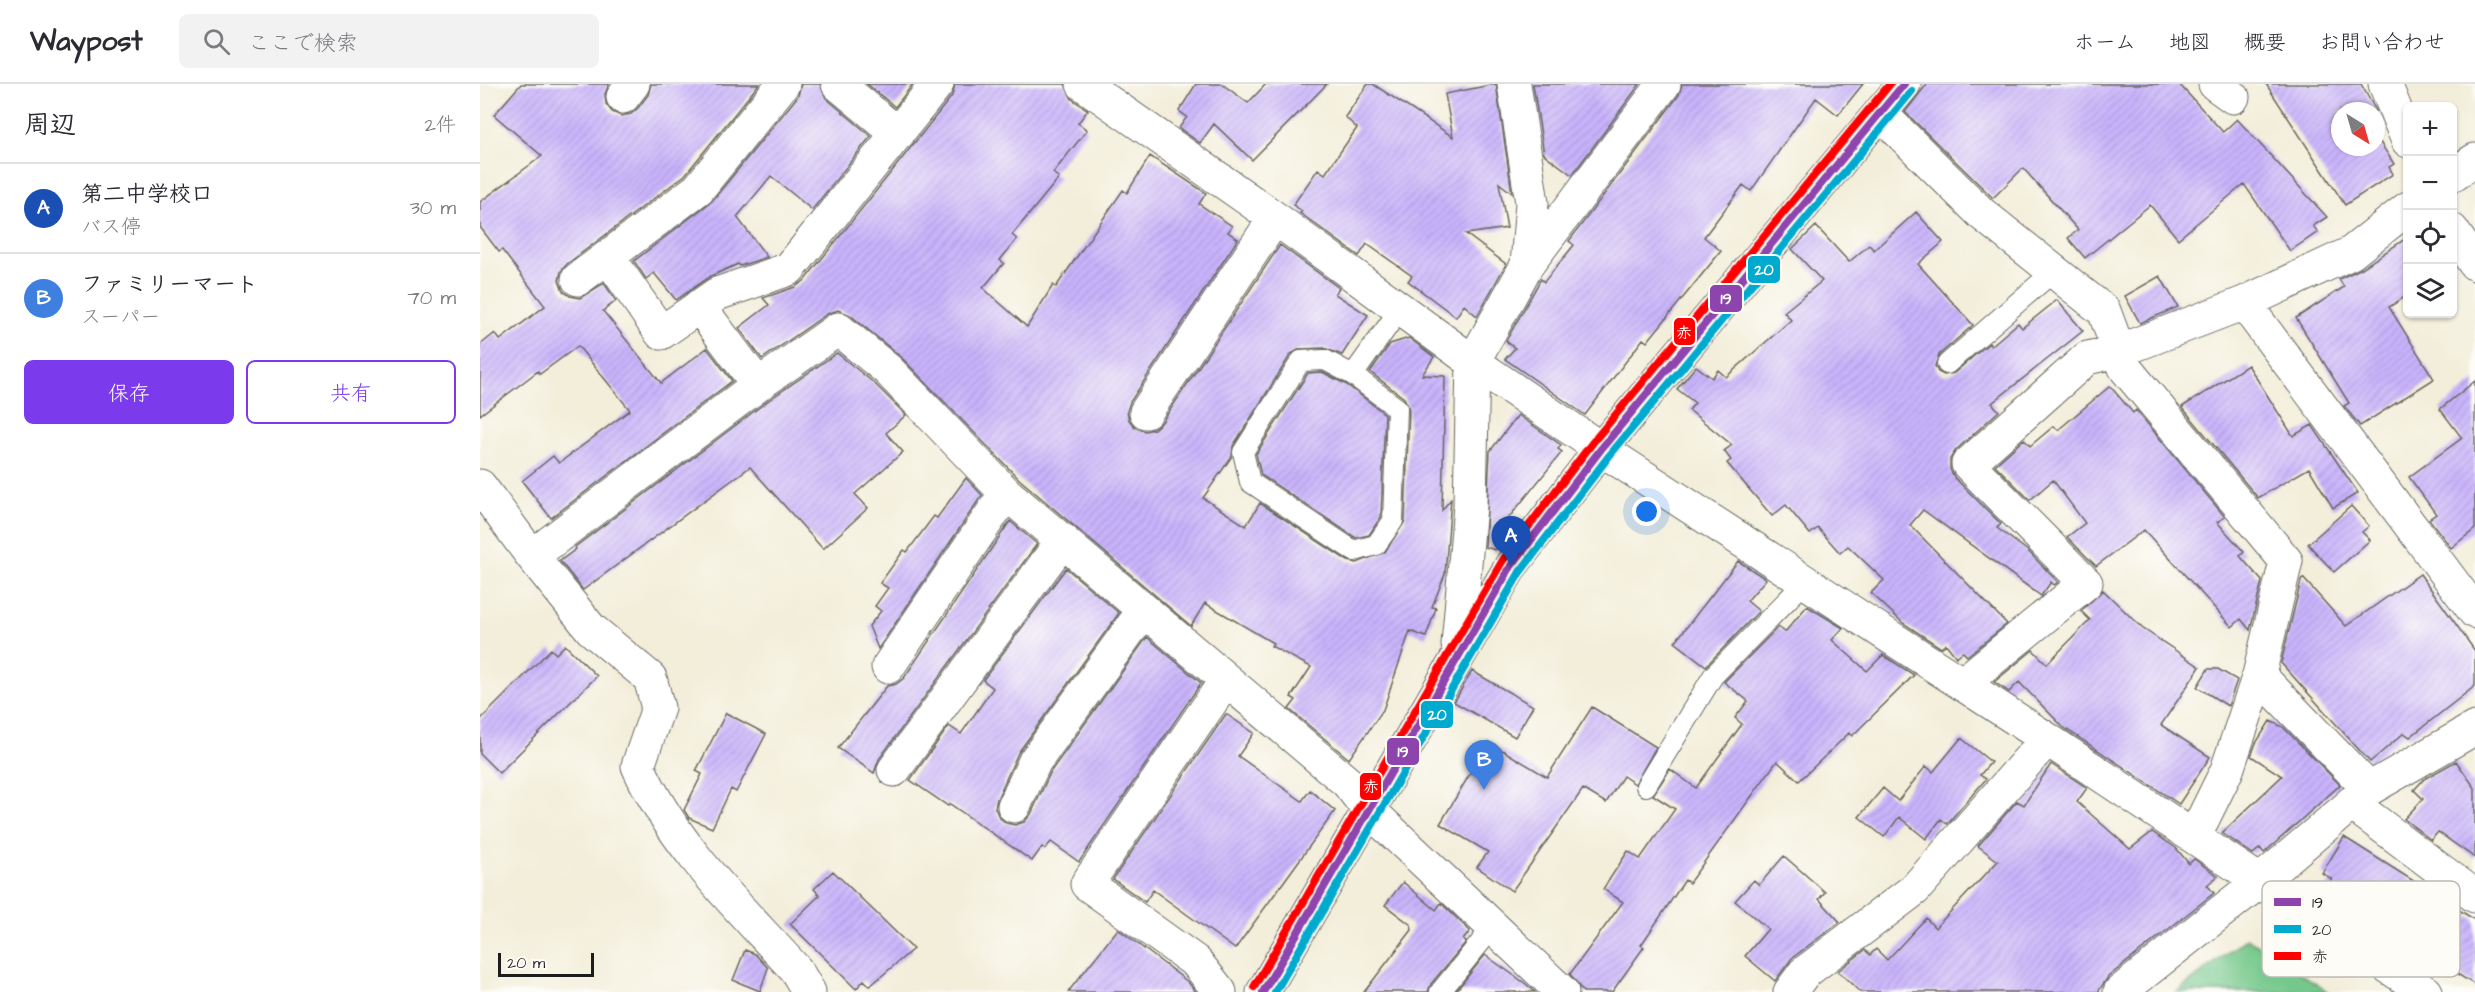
<!DOCTYPE html>
<html lang="ja">
<head>
<meta charset="utf-8">
<style>
	:root { --surface:#fff; --page:#f2f2f3; --text:#2b2b33; --muted:#7c7c81; --line:#e1e1e2; --accent:#7c3aed }
	body { margin:0; font-family:"Architects Daughter","Klee One",sans-serif; background:var(--page); color:var(--text) }
	.controls { position:absolute; right:18px; top:18px; display:grid; overflow:hidden; border-radius:9px; box-shadow:0 2px 4px #0004 }
	.controls button { width:54px; height:54px; display:grid; place-items:center; padding:0; border:0; border-bottom:2px solid var(--line); background:var(--surface); color:var(--text); font:30px sans-serif }
	.compass { position:absolute; left:1851px; top:18px; width:54px; height:54px; border-radius:50%; background:var(--surface); box-shadow:0 2px 4px #0004; rotate:143deg }
	.scale { position:absolute; left:18px; bottom:15px; width:96px; box-sizing:border-box; padding-left:6px; border:3px solid #1c1c1c; border-top:0; font-size:16px; line-height:21px; white-space:nowrap; color:#1c1c1c; -webkit-text-stroke:4px #fdfcf7; paint-order:stroke }
	.you { position:absolute; left:1167px; top:428px; width:21px; height:21px; margin:-15px; border:4px solid #fff; border-radius:50%; background:#1a73e8; box-shadow:0 0 0 9px #1a73e833 }
	.badge { display:grid; place-items:center; width:39px; height:39px; border-radius:50%; background:var(--accent); color:#fff; font-size:20px; font-weight:700 }
	.pin { position:absolute; translate:-50% -50px; filter:drop-shadow(0 2px 3px #0008) }
	.pin::after { content:''; position:absolute; top:32px; width:21px; height:18px; background:inherit; clip-path:polygon(0 0,100% 0,50% 100%) }
	.list { margin:0; padding:0; list-style:none }
	h2 { display:flex; justify-content:space-between; align-items:center; height:78px; margin:0; padding:0 24px; font-size:26px }
	h2 small { font-size:20px; font-weight:400; color:var(--muted) }
	.list li { display:grid; grid-template-columns:39px 1fr auto; gap:18px; align-items:center; box-sizing:border-box; height:90px; padding:0 24px; border-top:2px solid var(--line) }
	.list b { display:block; font-size:22px; white-space:nowrap }
	.list p { margin:0; font-size:20px; white-space:nowrap; color:var(--muted) }
	.list em { font-size:20px; font-style:normal; color:var(--muted) }
	.actions { display:flex; gap:12px; padding:18px 24px }
	.actions a { flex:1; padding:14px 0; border:2px solid var(--accent); border-radius:9px; text-align:center; font-size:21px; color:var(--accent) }
	.actions .main { background:var(--accent); color:#fff }
	.icon { flex:none; width:33px; height:33px; fill:none; stroke:currentColor; stroke-width:2; stroke-linecap:round; stroke-linejoin:round }
	.map { position:relative; flex:none; width:1995px; height:908px; overflow:hidden }
	header { display:flex; align-items:center; gap:36px; box-sizing:border-box; height:84px; padding:0 30px; background:var(--surface); border-bottom:2px solid var(--line) }
	header strong { font-size:28px }
	nav { display:flex; gap:33px; margin-inline-start:auto; font-size:21px }
	.search { width:420px; height:54px; background:var(--page); display:flex; align-items:center; gap:15px; box-sizing:border-box; padding:0 21px; border-radius:9px; color:var(--muted); font-size:22px }
	main { display:flex }
	aside { flex:1; background:var(--surface) }
	.map>svg:first-child { display:block }
</style>
</head>
<body>
<header>
<strong>Waypost</strong>
<div class="search"><svg class="icon" aria-label="search" viewBox="0 0 24 24"><circle cx="10" cy="10" r="6"/><path d="M15 15l6 6"/></svg>ここで検索</div>
<nav><a>ホーム</a><a>地図</a><a>概要</a><a>お問い合わせ</a></nav>
</header>
<main>
<aside>
<h2>周辺<small>2件</small></h2>
<ul class="list">
<li><span class="badge" style="background:#1a4fb4">A</span><div><b>第二中学校口</b><p>バス停</p></div><em>30 m</em></li>
<li><span class="badge" style="background:#3f7fe0">B</span><div><b>ファミリーマート</b><p>スーパー</p></div><em>70 m</em></li>
</ul>
<div class="actions"><a class="main">保存</a><a>共有</a></div>
</aside>
<div class="map">
<svg width="1995" height="908" viewBox="0 0 1995 908">
	<defs>
		<pattern id="building-hatch" width="6" height="6" patternUnits="userSpaceOnUse" patternTransform="scale(1.5)"><rect width="6" height="6" fill="#c9b4fc"/><path d="M-1 1l2-2M0 6l6-6M5 7l2-2" fill="none" stroke="#ac9ad7"/></pattern>
	</defs>
	<rect width="100%" height="100%" fill="#fdfcf7"/>
	<filter id="ink" filterUnits="userSpaceOnUse"><feTurbulence type="fractalNoise" baseFrequency=".0167" numOctaves="2"/><feDisplacementMap in="SourceGraphic" scale="12" xChannelSelector="R" yChannelSelector="G"/><feConvolveMatrix kernelMatrix="1 2 1 2 8 2 1 2 1" color-interpolation-filters="sRGB"/></filter>
	<filter id="wash" filterUnits="userSpaceOnUse"><feTurbulence type="fractalNoise" baseFrequency=".008" numOctaves="4" result="noise"/><feDisplacementMap in="SourceGraphic" scale="24" xChannelSelector="R" yChannelSelector="G"/><feGaussianBlur stdDeviation="1.35" result="paint"/><feColorMatrix in="noise" values="0 0 0 0 0 0 0 0 0 0 0 0 0 0 0 0 0 1.4 0 .05"/><feComposite in="paint" operator="in"/></filter>
	<g filter="url(#wash)">
		<rect width="100%" height="100%" fill="#f3eeda"/>
		<path fill="#75c88b" stroke="#487254" stroke-width="1.5" d="M 1767,854 L 1848,908 L 1697,908 Z"/>
		<g id="blocks">
			<path fill="url(#building-hatch)" d="M 41,0 L 129,0 L 125,10 L 126,20 L 132,28 L 141,32 L 151,30 L 158,24 L 168,11 L 171,0 L 279,0 L 205,91 L 87,180 L 81,187 L 79,197 L 83,207 L 90,212 L 100,214 L 124,199 L 136,217 L 123,227 L 181,299 L 227,264 L 252,297 L 71,434 L 42,397 L 73,372 L 79,379 L 150,326 L 98,262 L 60,290 L 58,287 L 0,331 L 0,261 L 15,249 L 20,256 L 65,222 L 22,166 L 19,168 L 0,143 L 0,118 L 62,72 L 14,31 Z
				M 321,0 L 340,0 L 346,14 L 391,52 L 332,126 L 291,92 L 257,133 L 287,173 L 260,182 L 258,180 L 231,192 L 196,216 L 174,189 L 166,195 L 154,177 L 232,117 L 318,12 Z
				M 387,0 L 433,0 L 415,23 Z
				M 475,0 L 585,0 L 592,15 L 608,26 L 598,39 L 607,46 L 573,89 L 579,94 L 532,151 L 537,155 L 520,176 L 524,179 L 503,204 L 547,243 L 573,201 L 576,203 L 643,106 L 647,109 L 670,72 L 726,109 L 719,120 L 752,142 L 748,148 L 758,155 L 650,318 L 647,327 L 649,336 L 656,344 L 665,347 L 674,345 L 682,338 L 800,161 L 859,204 L 855,210 L 888,231 L 862,271 L 844,264 L 820,265 L 811,270 L 753,362 L 752,372 L 723,414 L 766,442 L 780,419 L 868,477 L 877,479 L 905,468 L 925,437 L 929,324 L 924,314 L 890,288 L 910,260 L 929,254 L 954,273 L 942,291 L 965,292 L 962,426 L 971,415 L 965,490 L 952,523 L 956,524 L 946,553 L 930,547 L 903,626 L 869,675 L 809,625 L 816,616 L 811,613 L 831,583 L 791,562 L 793,559 L 725,519 L 711,542 L 539,395 L 421,273 L 370,231 L 358,226 L 347,230 L 282,275 L 259,244 L 289,221 L 283,214 L 315,203 L 324,197 L 472,12 Z
				M 716,0 L 742,0 L 768,19 L 786,0 L 847,0 L 772,76 L 734,40 L 720,59 L 699,44 L 707,33 L 699,27 Z
				M 888,0 L 893,0 L 973,53 L 965,10 L 1016,0 L 1032,109 L 1019,99 L 1027,144 L 986,150 L 1026,180 L 997,232 L 984,221 L 976,233 L 928,197 L 932,192 L 887,160 L 879,172 L 820,129 L 822,127 L 813,121 L 838,85 L 845,90 L 877,44 L 865,33 Z
				M 1053,0 L 1160,0 L 1092,91 L 1064,70 Z
				M 1202,0 L 1383,0 L 1358,31 L 1336,14 L 1271,107 L 1263,101 L 1224,153 L 1241,167 L 1167,258 L 1163,255 L 1105,331 L 1025,275 L 1035,264 L 1026,257 L 1061,195 L 1064,198 L 1094,161 L 1089,157 L 1199,11 Z
				M 1447,0 L 1699,0 L 1743,48 L 1757,35 L 1847,133 L 1833,142 L 1838,148 L 1810,167 L 1764,100 L 1698,155 L 1670,121 L 1605,174 L 1588,154 L 1598,146 L 1543,84 L 1513,114 L 1425,28 Z
				M 1786,0 L 1881,0 L 1896,27 L 1860,27 L 1860,63 L 1896,63 L 1896,52 L 1914,80 L 1909,83 L 1913,90 L 1865,121 Z
				M 1436,128 L 1463,158 L 1438,180 L 1493,241 L 1459,271 L 1455,282 L 1458,288 L 1464,291 L 1474,289 L 1509,259 L 1511,262 L 1538,239 L 1542,244 L 1577,216 L 1603,247 L 1512,319 L 1519,327 L 1476,366 L 1470,375 L 1470,385 L 1474,393 L 1521,440 L 1517,444 L 1548,467 L 1578,498 L 1574,501 L 1571,498 L 1561,512 L 1443,426 L 1430,441 L 1527,540 L 1487,572 L 1483,568 L 1476,573 L 1466,560 L 1461,564 L 1423,539 L 1391,509 L 1404,496 L 1368,462 L 1360,469 L 1338,444 L 1330,450 L 1306,421 L 1292,432 L 1247,379 L 1251,376 L 1244,367 L 1252,361 L 1209,326 L 1215,319 L 1197,305 L 1216,282 L 1232,294 L 1238,286 L 1246,293 L 1311,236 L 1304,228 L 1342,197 L 1312,165 L 1336,142 L 1369,178 L 1389,161 L 1394,166 Z
				M 1928,153 L 1928,211 L 1909,223 L 1954,295 L 1880,342 L 1864,322 L 1869,319 L 1816,234 L 1864,203 L 1859,195 L 1882,184 Z
				M 1680,192 L 1698,223 L 1660,239 L 1645,212 Z
				M 357,269 L 395,300 L 426,331 L 406,349 L 423,368 L 375,410 L 388,424 L 343,465 L 270,383 L 103,506 L 80,477 L 96,465 L 95,463 L 289,316 Z
				M 1768,281 L 1813,352 L 1832,341 L 1878,409 L 1853,424 L 1829,384 L 1778,414 L 1702,323 Z
				M 842,288 L 867,301 L 905,330 L 901,433 L 889,451 L 876,454 L 781,391 L 776,370 L 828,289 Z
				M 1995,297 L 1995,445 L 1971,464 L 1949,435 L 1956,430 L 1929,393 L 1982,354 L 1960,325 Z
				M 1630,302 L 1653,329 L 1656,326 L 1745,433 L 1737,438 L 1764,468 L 1760,472 L 1782,497 L 1770,546 L 1761,535 L 1752,543 L 1664,446 L 1616,482 L 1587,453 L 1605,439 L 1573,396 L 1550,416 L 1515,381 L 1544,355 L 1550,362 L 1574,342 L 1578,346 Z
				M 1038,331 L 1081,361 L 1078,365 L 1082,368 L 1027,436 L 1034,439 L 1015,466 L 1005,463 L 1010,367 Z
				M 486,394 L 502,411 L 398,565 L 389,542 L 401,527 L 395,522 L 408,504 L 400,499 L 424,466 L 427,468 L 454,432 L 457,434 Z
				M 1871,422 L 1889,442 L 1882,448 L 1890,456 L 1854,488 L 1828,460 Z
				M 530,437 L 557,460 L 399,675 L 394,689 L 358,664 L 407,602 L 416,600 L 424,594 Z
				M 1258,477 L 1286,495 L 1267,517 L 1279,527 L 1226,582 L 1195,558 Z
				M 586,484 L 639,529 L 538,669 L 517,715 L 515,724 L 519,733 L 526,739 L 535,741 L 544,738 L 551,730 L 571,687 L 667,553 L 721,599 L 599,778 L 571,758 L 565,765 L 562,763 L 552,777 L 470,720 L 468,722 L 430,696 L 469,642 L 481,650 L 513,604 L 503,596 Z
				M 1940,490 L 1995,567 L 1995,602 L 1930,653 L 1924,649 L 1890,678 L 1801,579 L 1821,497 L 1823,494 L 1866,542 Z
				M 1623,506 L 1662,544 L 1720,583 L 1681,641 L 1730,673 L 1699,720 L 1583,643 L 1539,598 L 1529,608 L 1514,598 L 1553,566 L 1567,580 L 1610,536 L 1601,527 Z
				M 1327,522 L 1363,544 L 1352,556 L 1387,587 L 1403,571 L 1434,591 L 1372,652 L 1369,649 L 1319,697 L 1297,677 L 1209,799 L 1205,796 L 1161,861 L 1164,863 L 1132,908 L 1103,908 L 1090,890 L 1143,818 L 1123,805 L 1148,767 L 1160,775 L 1195,725 L 1173,711 L 1190,685 L 1216,704 L 1262,640 L 1255,634 L 1268,617 L 1244,598 L 1298,543 L 1305,548 Z
				M 85,561 L 117,592 L 19,689 L 0,670 L 0,636 L 71,565 L 76,570 Z
				M 1728,585 L 1738,585 L 1757,596 L 1748,622 L 1717,603 Z
				M 992,587 L 1053,622 L 1035,653 L 974,618 Z
				M 1112,623 L 1176,663 L 1155,700 L 1143,692 L 1126,719 L 1103,705 L 1032,807 L 997,783 L 1008,768 L 960,740 L 1009,658 L 1067,693 Z
				M 246,629 L 286,650 L 256,708 L 251,705 L 232,744 L 209,734 L 204,726 L 222,690 L 216,687 Z
				M 746,630 L 774,649 L 758,672 L 822,717 L 830,706 L 855,727 L 755,865 L 673,806 L 665,818 L 633,795 Z
				M 1790,637 L 1803,643 L 1860,701 L 1784,769 L 1780,764 L 1773,770 L 1742,749 L 1802,692 L 1771,672 L 1776,659 Z
				M 1481,654 L 1511,678 L 1500,691 L 1506,695 L 1467,740 L 1461,735 L 1446,755 L 1419,733 L 1404,753 L 1379,733 L 1403,704 L 1418,717 L 1446,682 L 1453,688 Z
				M 1976,677 L 1995,704 L 1995,774 L 1958,748 L 1951,756 L 1924,735 L 1943,715 L 1934,706 L 1944,695 Z
				M 1571,680 L 1607,704 L 1597,718 L 1650,765 L 1672,748 L 1696,764 L 1709,780 L 1714,775 L 1738,792 L 1727,801 L 1734,809 L 1628,893 L 1618,908 L 1380,908 L 1358,887 L 1385,866 L 1390,871 L 1396,865 L 1407,876 L 1446,834 L 1455,844 L 1518,777 L 1498,762 L 1537,717 L 1544,721 Z
				M 1864,753 L 1995,836 L 1995,901 L 1921,855 L 1915,864 L 1873,836 L 1877,830 L 1843,809 L 1852,795 L 1842,789 Z
				M 1304,772 L 1345,808 L 1339,815 L 1360,838 L 1312,874 L 1295,897 L 1265,872 L 1288,845 L 1255,817 L 1274,796 L 1279,801 Z
				M 353,787 L 433,865 L 390,902 L 384,896 L 376,905 L 310,840 L 340,811 L 334,805 Z
				M 923,798 L 956,826 L 961,819 L 990,847 L 983,856 L 986,858 L 951,900 L 948,908 L 884,908 L 932,846 L 931,841 L 905,821 Z
				M 638,845 L 708,898 L 716,908 L 588,908 Z
				M 265,866 L 275,870 L 288,884 L 280,907 L 253,896 Z
				M 1005,871 L 1046,900 L 1055,908 L 975,908 Z"/>
		</g>
	</g>
	<g filter="url(#ink)">
		<use href="#blocks" fill-opacity="0" stroke="#67665e" stroke-width="1.5"/>
		<g fill="none" stroke-linecap="round" stroke-linejoin="round">
			<defs>
				<path id="lane" d="M 845,276 L 873,291 L 917,324 L 913,437 L 896,461 L 874,467 L 770,398 L 763,368 L 821,277 Z
					M 1467,280 L 1574,187
					M 873,291 L 920,225
					M 1166,702 L 1233,592 L 1325,498
					M 960,908 L 1013,843"/>
				<path id="street" d="M 358,0 L 418,50
					M 603,0 L 795,134 L 993,278 L 1121,365 L 1567,655 L 1946,908
					M 1735,0 L 1753,13
					M 1905,0 L 1928,57
					M 143,13 L 153,0
					M 1400,29 L 1502,130 L 1624,227 L 1645,284 L 1806,477 L 1779,591 L 1747,686 L 1714,753
					M 1972,91 L 1995,76
					M 1972,146 L 1995,180
					M 129,174 L 181,249 L 237,210 L 309,185 L 457,0
					M 1047,181 L 1184,0
					M 98,195 L 218,105 L 303,0
					M 1764,219 L 1995,528
					M 219,222 L 278,301
					M 666,328 L 795,134
					M 0,402 L 52,472 L 111,545 L 170,594 L 178,624 L 158,682 C 194,762 258,822 316,886 L 329,908
					M 52,472 L 278,301 L 358,245 L 408,286 L 526,409 L 868,699 L 888,725 L 1082,908
					M 978,561 L 990,422 L 993,278 L 1047,181 L 1052,119 L 1034,0
					M 408,583 L 526,409
					M 1779,591 L 1889,705
					M 1482,600 L 1606,499 L 1488,380 L 1607,274 L 1639,267 L 1764,219 L 1871,169 L 1928,124
					M 414,686 L 583,456
					M 1871,719 L 1995,812
					M 534,722 L 555,677 L 664,526
					M 740,908 L 716,878 L 607,800 L 746,596
					M 783,908 L 1031,482 L 1121,365 L 1424,0
					M 1310,908 L 1324,889 L 1435,805 L 1567,655
					M 1640,908 L 1780,797 L 1889,705 L 1995,644"/>
			</defs>
			<use href="#lane" stroke="#67665e" stroke-width="22"/>
			<use href="#street" stroke="#67665e" stroke-width="35"/>
			<use href="#lane" stroke="#fff" stroke-width="20"/>
			<use href="#street" stroke="#fff" stroke-width="33"/>
			<defs>
				<path id="bus-1" d="M 783,908 L 1031,482 L 1121,365 L 1424,0"/>
				<path id="bus-2" d="M 795,908 L 1040,488 L 1129,372 L 1432,7"/>
				<path id="bus-3" d="M 774,903 L 1023,476 L 1113,358 L 1410,0"/>
			</defs>
			<use href="#bus-1" stroke="#fdfcf7" stroke-width="12"/>
			<use href="#bus-2" stroke="#fdfcf7" stroke-width="12"/>
			<use href="#bus-3" stroke="#fdfcf7" stroke-width="12"/>
			<use href="#bus-1" stroke="#8e44ad" stroke-width="8"/>
			<use href="#bus-2" stroke="#00a9ce" stroke-width="8"/>
			<use href="#bus-3" stroke="#f00" stroke-width="8"/>
		</g>
	</g>
	<rect x="1782" y="797" width="198" height="96" rx="9" fill="#fdfcf7" stroke="#bab9b5" stroke-width="1.5"/>
	<rect x="1794" y="814" width="27" height="8" fill="#8e44ad"/>
	<rect x="1794" y="841" width="27" height="8" fill="#00a9ce"/>
	<rect x="1794" y="868" width="27" height="8" fill="#f00"/>
	<g font-size="16" fill="#1c1c1c">
		<text x="1832" y="824">19</text>
		<text x="1832" y="851">20</text>
		<text x="1832" y="878">赤</text>
	</g>
	<g stroke="#fdfcf7" stroke-width="2">
		<rect x="1267" y="171" width="34" height="29" rx="6" fill="#00a9ce"/>
		<rect x="1229" y="200" width="34" height="29" rx="6" fill="#8e44ad"/>
		<rect x="1193" y="233" width="23" height="29" rx="6" fill="#f00"/>
		<rect x="940" y="616" width="34" height="29" rx="6" fill="#00a9ce"/>
		<rect x="906" y="653" width="34" height="29" rx="6" fill="#8e44ad"/>
		<rect x="879" y="688" width="23" height="29" rx="6" fill="#f00"/>
	</g>
	<g font-size="16" text-anchor="middle" font-weight="bold" fill="#fff">
		<text x="1284" y="191">20</text>
		<text x="1246" y="220">19</text>
		<text x="1204" y="254">赤</text>
		<text x="957" y="636">20</text>
		<text x="923" y="673">19</text>
		<text x="891" y="708">赤</text>
	</g>
</svg>
<div class="controls">
<button>+</button>
<button>−</button>
<button><svg class="icon" aria-label="locate" viewBox="0 0 24 24"><circle cx="12" cy="12" r="6"/><path d="M12 2v4M12 18v4M2 12h4M18 12h4"/></svg></button>
<button><svg class="icon" aria-label="layers" viewBox="0 0 24 24"><path d="M12 4l9 5-9 5-9-5zM3 14l9 5 9-5"/></svg></button>
</div>
<svg class="compass" viewBox="-18 -18 36 36"><path d="M0-13l5 13h-10z" fill="#e53935"/><path d="M0 13l5-13h-10z" fill="#7c7c81"/></svg>
<div class="scale">20 m</div>
<div class="you"></div>
<div class="pin badge" style="left:1031px;top:482px;background:#1a4fb4">A</div>
<div class="pin badge" style="left:1004px;top:706px;background:#3f7fe0">B</div>
</div>
</main>
</body>
</html>
